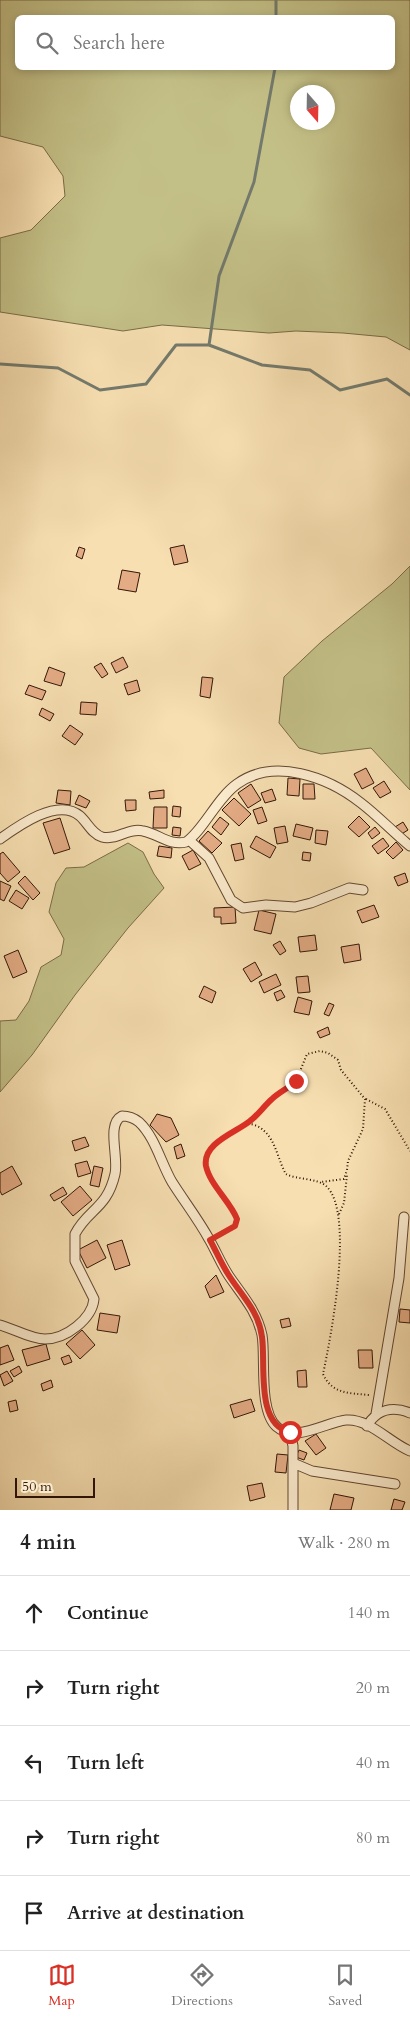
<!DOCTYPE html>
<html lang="en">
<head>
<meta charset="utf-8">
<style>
	:root { --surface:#fff; --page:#f2f2f2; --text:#222; --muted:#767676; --line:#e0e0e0; --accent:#d93025 }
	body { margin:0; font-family:Cardo,serif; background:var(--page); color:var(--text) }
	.compass { position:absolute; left:290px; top:85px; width:45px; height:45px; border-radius:50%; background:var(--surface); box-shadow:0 2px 8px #0003; rotate:160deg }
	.scale { position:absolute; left:15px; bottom:12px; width:80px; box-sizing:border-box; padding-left:5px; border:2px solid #321607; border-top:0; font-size:14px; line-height:18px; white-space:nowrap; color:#321607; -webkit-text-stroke:4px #faeacc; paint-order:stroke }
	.stop { position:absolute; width:15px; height:15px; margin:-11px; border:4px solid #d93025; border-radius:50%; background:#fff }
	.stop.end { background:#d93025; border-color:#fff; box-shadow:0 1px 5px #0008 }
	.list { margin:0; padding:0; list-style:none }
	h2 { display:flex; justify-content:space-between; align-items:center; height:65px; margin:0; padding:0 20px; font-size:21px }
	h2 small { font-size:16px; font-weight:400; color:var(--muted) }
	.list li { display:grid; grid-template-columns:32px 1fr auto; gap:15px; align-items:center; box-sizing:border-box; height:75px; padding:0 20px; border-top:1px solid var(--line) }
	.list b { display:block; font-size:19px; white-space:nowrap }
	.list em { font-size:16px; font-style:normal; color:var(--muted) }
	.icon { flex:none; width:28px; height:28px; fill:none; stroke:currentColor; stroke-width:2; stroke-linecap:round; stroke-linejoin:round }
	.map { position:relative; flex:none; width:410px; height:1510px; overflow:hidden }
	.search { position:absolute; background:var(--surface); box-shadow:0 2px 8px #0003; left:15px; right:15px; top:15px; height:55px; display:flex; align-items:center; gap:12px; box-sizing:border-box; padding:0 18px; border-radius:8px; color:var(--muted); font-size:19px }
	.sheet { height:440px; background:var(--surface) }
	nav { display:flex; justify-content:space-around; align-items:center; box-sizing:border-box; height:70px; border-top:1px solid var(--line); background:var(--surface); font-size:14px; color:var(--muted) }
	nav a { display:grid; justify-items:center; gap:2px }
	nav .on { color:var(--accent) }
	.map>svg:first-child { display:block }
</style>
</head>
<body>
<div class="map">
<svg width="410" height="1510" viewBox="0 0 410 1510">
	<rect width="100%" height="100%" fill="#f7dfb1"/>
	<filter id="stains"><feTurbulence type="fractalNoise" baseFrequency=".004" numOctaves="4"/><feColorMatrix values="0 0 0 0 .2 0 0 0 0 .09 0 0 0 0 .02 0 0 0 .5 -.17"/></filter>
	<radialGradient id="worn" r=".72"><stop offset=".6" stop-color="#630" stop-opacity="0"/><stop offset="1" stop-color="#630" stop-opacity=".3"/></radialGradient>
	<path fill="#c3c087" stroke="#7a6b47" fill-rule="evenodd" d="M 0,0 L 410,0 L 410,350 L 386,337 L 343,333 L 296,331 L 269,333 L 162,325 L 123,331 L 0,312 L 0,238 L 31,230 L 65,196 L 63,176 L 43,147 L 0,136 ZM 18,18 L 392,18 L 392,68 L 18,68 ZM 298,92 L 328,92 L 328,122 L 298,122 Z
		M 410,566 L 410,790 L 371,748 L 321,754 L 299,748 L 279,723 L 284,677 L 322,641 L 392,584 Z
		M 128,843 L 143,852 L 154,874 L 164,888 L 128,928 L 75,995 L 32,1055 L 0,1092 L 0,1021 L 16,1020 L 29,1001 L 41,967 L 61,955 L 64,939 L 49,912 L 56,883 L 66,868 L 84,867 Z"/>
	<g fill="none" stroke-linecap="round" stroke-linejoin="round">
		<path stroke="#737a6d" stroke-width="3" d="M 276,18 L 276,0
			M 209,345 L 219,276 L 254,182 L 275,68
			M 0,364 L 58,368 L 100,390 L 146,384 L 176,345 L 209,345 L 262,365 L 310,370 L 340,390 L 387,379 L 410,395"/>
	</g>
	<path fill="#e4ac85" stroke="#321607" d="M 184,545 L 188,562 L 174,565 L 170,548 Z
		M 79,547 L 85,549 L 82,559 L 76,556 Z
		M 122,570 L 140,573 L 136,592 L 118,589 Z
		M 123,657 L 128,667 L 116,673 L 111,663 Z
		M 101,663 L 108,674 L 102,678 L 94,667 Z
		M 49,667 L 65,673 L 61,686 L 44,681 Z
		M 202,677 L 213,678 L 210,698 L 200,696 Z
		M 137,680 L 140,691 L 128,695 L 124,684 Z
		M 29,685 L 46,691 L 42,700 L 25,694 Z
		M 81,702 L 97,703 L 96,715 L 80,714 Z
		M 42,708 L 54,714 L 50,721 L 39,715 Z
		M 70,725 L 83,734 L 75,745 L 62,736 Z
		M 366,768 L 374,783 L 362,789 L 354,774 Z
		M 288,778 L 300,779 L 299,796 L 287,795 Z
		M 384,781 L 391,792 L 380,798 L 373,788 Z
		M 251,784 L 261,800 L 248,808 L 238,793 Z
		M 303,784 L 314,784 L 315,799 L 303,799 Z
		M 272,789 L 276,800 L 265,803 L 261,793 Z
		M 58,790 L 71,791 L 70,805 L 56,803 Z
		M 164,790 L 164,798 L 150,799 L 149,792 Z
		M 79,795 L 90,801 L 86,808 L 75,804 Z
		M 234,798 L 251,814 L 239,826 L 222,810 Z
		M 125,800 L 136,800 L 136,810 L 126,811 Z
		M 173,806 L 181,807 L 180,817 L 172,816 Z
		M 154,807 L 167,807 L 167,828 L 153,828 Z
		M 262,807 L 267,821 L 258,824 L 253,810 Z
		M 359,816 L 370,827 L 359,837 L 348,827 Z
		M 220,817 L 229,824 L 221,835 L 212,827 Z
		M 60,818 L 70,849 L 54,854 L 43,823 Z
		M 403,822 L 408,830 L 400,835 L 395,827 Z
		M 296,824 L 313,828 L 310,840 L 293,836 Z
		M 285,826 L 288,842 L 277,844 L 274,828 Z
		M 173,827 L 181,828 L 180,836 L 172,835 Z
		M 375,827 L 380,833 L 372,839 L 368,833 Z
		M 316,830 L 328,831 L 326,845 L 315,843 Z
		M 208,831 L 222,843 L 212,853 L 199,841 Z
		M 256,836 L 276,847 L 270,858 L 250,847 Z
		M 383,838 L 389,846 L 378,854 L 372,846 Z
		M 396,842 L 403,850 L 393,859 L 386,852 Z
		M 241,843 L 244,859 L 235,861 L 231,845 Z
		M 159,846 L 172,848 L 171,858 L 157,856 Z
		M 193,850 L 201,864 L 189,870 L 182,856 Z
		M 3,852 L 20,872 L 8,882 L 0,873 L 0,854 Z
		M 303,852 L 311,853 L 310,861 L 302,860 Z
		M 405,873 L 408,882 L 398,886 L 394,877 Z
		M 25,876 L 40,893 L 33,900 L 18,883 Z
		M 0,881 L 11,886 L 4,901 L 0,899 Z
		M 16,890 L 29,898 L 22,909 L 9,901 Z
		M 374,905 L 379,917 L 362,923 L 357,911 Z
		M 235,907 L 236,923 L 221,924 L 221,917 L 214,917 L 214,908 Z
		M 259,910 L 276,914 L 271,934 L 254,930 Z
		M 315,935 L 317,950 L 300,952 L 298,937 Z
		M 280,941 L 286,951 L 280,955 L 273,945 Z
		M 359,944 L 361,960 L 344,963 L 341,947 Z
		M 18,950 L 27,972 L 13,978 L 4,956 Z
		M 255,962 L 262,975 L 251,982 L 243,969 Z
		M 276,974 L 281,985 L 264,993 L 259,982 Z
		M 308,976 L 310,992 L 298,993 L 296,977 Z
		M 204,986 L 216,992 L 212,1003 L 199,997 Z
		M 281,990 L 285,997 L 277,1001 L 274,993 Z
		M 298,997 L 312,1001 L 309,1015 L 294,1012 Z
		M 329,1003 L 334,1005 L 329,1016 L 324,1014 Z
		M 328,1027 L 330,1034 L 320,1038 L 317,1032 Z
		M 157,1114 L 171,1118 L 179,1135 L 166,1142 L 150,1125 Z
		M 85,1137 L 89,1146 L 75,1151 L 72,1141 Z
		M 181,1144 L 185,1156 L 177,1159 L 174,1147 Z
		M 87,1161 L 91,1173 L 78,1177 L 75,1164 Z
		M 12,1166 L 22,1184 L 2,1195 L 0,1191 L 0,1173 Z
		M 94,1166 L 103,1168 L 99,1187 L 90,1185 Z
		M 80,1186 L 92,1200 L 73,1216 L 61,1202 Z
		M 63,1187 L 67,1194 L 54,1201 L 50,1195 Z
		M 97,1240 L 106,1258 L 87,1268 L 78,1250 Z
		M 122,1240 L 130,1265 L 115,1270 L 107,1245 Z
		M 216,1275 L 224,1292 L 210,1298 L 205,1286 Z
		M 400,1309 L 410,1310 L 410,1323 L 399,1322 Z
		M 100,1313 L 120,1316 L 117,1333 L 97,1330 Z
		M 289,1318 L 291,1326 L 282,1328 L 280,1320 Z
		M 82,1330 L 95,1345 L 80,1359 L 66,1344 Z
		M 46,1344 L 50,1359 L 27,1366 L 22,1350 Z
		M 8,1345 L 14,1360 L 0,1365 L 0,1348 Z
		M 358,1350 L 372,1350 L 373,1368 L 359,1368 Z
		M 69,1355 L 72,1362 L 64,1365 L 61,1358 Z
		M 19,1366 L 22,1372 L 14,1377 L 10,1371 Z
		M 306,1370 L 307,1387 L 298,1387 L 297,1371 Z
		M 7,1371 L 13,1381 L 4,1386 L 0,1375 Z
		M 51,1380 L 53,1387 L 43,1391 L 41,1384 Z
		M 251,1399 L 255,1411 L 234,1418 L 230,1405 Z
		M 16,1400 L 18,1410 L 10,1412 L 8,1402 Z
		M 316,1434 L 326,1448 L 316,1455 L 305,1441 Z
		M 299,1450 L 307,1453 L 304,1460 L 296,1457 Z
		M 277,1454 L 288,1455 L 286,1473 L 275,1472 Z
		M 262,1483 L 265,1497 L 250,1501 L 247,1486 Z
		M 334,1494 L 354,1498 L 351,1510 L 330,1510 Z
		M 394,1499 L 405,1502 L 402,1510 L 391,1510 Z"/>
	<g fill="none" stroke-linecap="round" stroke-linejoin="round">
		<defs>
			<path id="minor" d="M 0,839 C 18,826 58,797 80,816 C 87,822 92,834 102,837 C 116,841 129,827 143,831 C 159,834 169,846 186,842 C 203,831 217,798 237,784 C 274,757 328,777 361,803 C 378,816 393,832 410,846
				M 189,840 L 209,858 L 231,900 L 243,908 L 266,905 L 295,907 L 311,903 L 349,888 L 363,890
				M 0,1325 C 15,1329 30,1339 45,1339 C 66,1339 92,1319 94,1299 L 75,1261 L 75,1234 C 88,1209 107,1209 115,1174 C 119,1157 106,1124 122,1116 C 128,1116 134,1118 139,1122 C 155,1137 161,1163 172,1182 C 184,1201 198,1219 209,1239 C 216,1251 221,1264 229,1276 C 242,1295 257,1311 262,1335 C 266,1357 258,1411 277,1427 C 295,1443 326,1422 346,1420 C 369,1418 390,1443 410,1451
				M 376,1414 L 399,1278 L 404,1217
				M 367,1426 C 377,1409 393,1406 410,1413
				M 290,1432 L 293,1446 L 293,1510
				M 293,1463 L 312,1471 L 395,1484"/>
		</defs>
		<use href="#minor" stroke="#634832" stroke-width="11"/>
		<path stroke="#321607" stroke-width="2" stroke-dasharray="1 2.5" stroke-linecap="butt" d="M 366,1099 L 385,1109 L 410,1151
			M 248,1123 L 271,1099 L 296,1081 L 307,1054 L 320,1051 L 328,1053 L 338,1060 L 341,1070 L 365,1099 L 363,1129 L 348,1161 L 347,1170 L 344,1179 L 321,1182
			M 339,1214 L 344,1203 L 347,1175
			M 219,1235 L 235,1226 L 237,1219 C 230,1200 211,1185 206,1166 C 203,1151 233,1128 246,1124 C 251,1123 259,1126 263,1130 C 276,1140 278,1161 286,1174 C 298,1180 317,1178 326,1186 C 355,1212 331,1337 323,1374 C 332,1394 349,1393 369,1395"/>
		<use href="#minor" stroke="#faeacc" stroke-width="9"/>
	</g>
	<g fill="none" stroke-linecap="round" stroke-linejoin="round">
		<path stroke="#d93025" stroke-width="6" d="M 290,1432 C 255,1425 266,1363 262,1337 C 259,1311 241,1295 228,1274 C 221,1263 216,1251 210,1240 L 235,1226 L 237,1219 C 230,1201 210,1185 206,1166 C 202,1143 237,1132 250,1121 C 258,1115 264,1106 272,1099 C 279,1092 289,1088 296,1081"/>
	</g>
	<rect width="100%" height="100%" filter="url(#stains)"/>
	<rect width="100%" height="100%" fill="url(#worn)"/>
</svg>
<svg class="compass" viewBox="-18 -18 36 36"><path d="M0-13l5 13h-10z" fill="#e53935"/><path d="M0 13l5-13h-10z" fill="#767676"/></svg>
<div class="scale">50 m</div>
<div class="stop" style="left:290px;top:1432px"></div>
<div class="stop end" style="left:296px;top:1081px"></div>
<div class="search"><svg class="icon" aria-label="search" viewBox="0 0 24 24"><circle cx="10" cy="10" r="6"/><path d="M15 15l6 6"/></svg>Search here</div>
</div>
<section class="sheet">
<h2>4 min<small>Walk · 280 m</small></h2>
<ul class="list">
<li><svg class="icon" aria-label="ahead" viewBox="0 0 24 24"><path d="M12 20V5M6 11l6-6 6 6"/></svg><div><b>Continue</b></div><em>140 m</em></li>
<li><svg class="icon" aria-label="right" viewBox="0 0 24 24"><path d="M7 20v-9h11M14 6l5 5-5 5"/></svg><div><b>Turn right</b></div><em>20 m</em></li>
<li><svg class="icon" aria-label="left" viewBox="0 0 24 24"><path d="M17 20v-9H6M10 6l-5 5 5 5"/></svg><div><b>Turn left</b></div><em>40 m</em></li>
<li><svg class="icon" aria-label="right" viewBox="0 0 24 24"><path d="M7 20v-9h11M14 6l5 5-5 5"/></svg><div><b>Turn right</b></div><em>80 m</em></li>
<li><svg class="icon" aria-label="arrive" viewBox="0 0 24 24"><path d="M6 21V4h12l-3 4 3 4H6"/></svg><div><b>Arrive at destination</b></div></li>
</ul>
</section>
<nav>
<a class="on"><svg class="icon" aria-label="map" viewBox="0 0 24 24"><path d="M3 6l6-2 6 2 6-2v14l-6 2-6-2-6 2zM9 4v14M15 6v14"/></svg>Map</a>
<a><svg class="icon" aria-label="directions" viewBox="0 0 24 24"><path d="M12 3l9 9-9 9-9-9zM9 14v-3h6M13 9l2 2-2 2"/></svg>Directions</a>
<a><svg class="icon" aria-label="saved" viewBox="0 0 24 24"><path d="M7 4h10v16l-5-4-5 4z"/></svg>Saved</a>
</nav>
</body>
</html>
